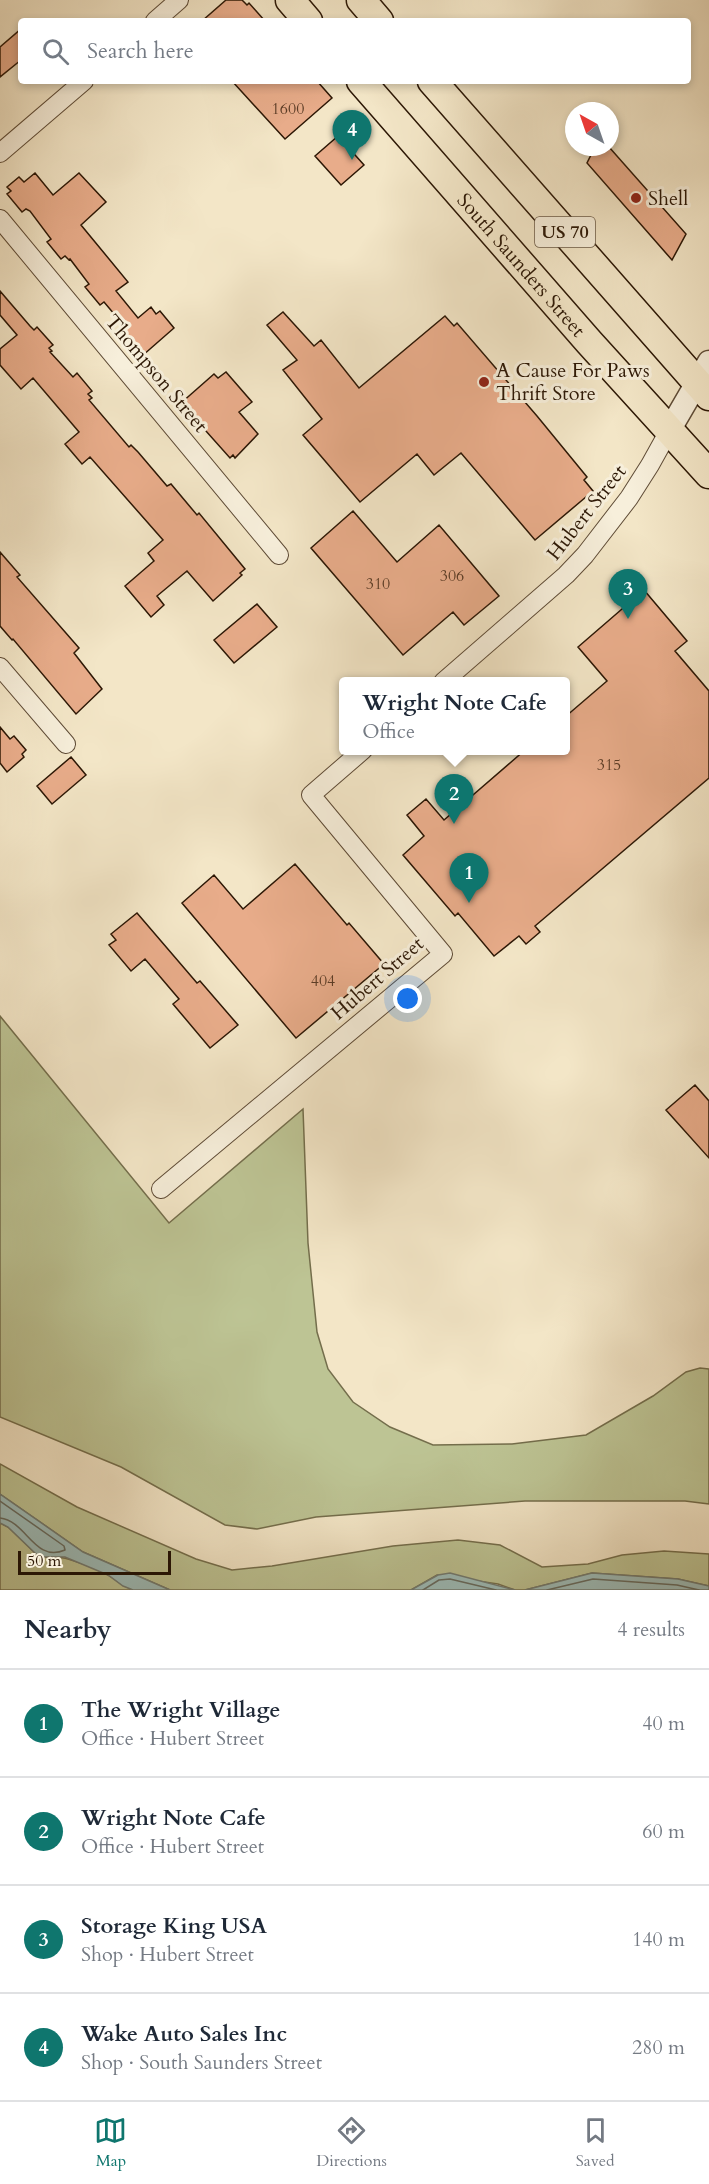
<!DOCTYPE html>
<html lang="en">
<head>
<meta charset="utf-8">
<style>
	:root { --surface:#fff; --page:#f6f6f7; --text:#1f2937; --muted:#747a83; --line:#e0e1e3; --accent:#0f766e }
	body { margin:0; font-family:Cardo,serif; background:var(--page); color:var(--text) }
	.compass { position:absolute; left:565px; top:102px; width:54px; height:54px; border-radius:50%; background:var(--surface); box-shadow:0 3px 9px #0003; rotate:320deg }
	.scale { position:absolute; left:18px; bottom:15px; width:153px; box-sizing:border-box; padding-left:6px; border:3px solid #2c1705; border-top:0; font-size:16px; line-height:21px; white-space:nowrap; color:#2c1705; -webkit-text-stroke:4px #f7efdb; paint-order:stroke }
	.you { position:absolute; left:408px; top:999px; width:21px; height:21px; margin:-15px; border:4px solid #fff; border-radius:50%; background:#1a73e8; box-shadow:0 0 0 9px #1a73e833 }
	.badge { display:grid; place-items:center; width:39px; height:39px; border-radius:50%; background:var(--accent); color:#fff; font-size:20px; font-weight:700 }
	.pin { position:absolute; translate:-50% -50px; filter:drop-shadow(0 2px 3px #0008) }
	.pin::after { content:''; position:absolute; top:32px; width:21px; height:18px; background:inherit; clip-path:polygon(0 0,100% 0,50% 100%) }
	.popup { position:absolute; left:339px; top:677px; width:231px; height:78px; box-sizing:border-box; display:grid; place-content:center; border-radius:6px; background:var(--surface); filter:drop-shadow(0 2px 4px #0005); font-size:20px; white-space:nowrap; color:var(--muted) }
	.popup b { font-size:22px; color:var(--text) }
	.popup::after { content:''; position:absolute; left:50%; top:100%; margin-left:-12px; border:12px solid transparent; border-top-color:var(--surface) }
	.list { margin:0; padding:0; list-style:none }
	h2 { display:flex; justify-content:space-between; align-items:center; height:78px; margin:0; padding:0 24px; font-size:26px }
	h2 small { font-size:20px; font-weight:400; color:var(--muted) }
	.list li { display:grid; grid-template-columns:39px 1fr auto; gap:18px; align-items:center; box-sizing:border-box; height:108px; padding:0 24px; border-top:2px solid var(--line) }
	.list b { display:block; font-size:22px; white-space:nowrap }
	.list p { margin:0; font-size:20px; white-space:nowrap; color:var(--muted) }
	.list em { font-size:20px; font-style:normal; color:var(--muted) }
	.icon { flex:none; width:33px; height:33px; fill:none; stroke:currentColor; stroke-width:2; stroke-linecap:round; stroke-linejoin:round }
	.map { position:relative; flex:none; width:709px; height:1590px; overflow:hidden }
	.search { position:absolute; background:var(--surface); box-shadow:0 3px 9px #0003; left:18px; right:18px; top:18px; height:66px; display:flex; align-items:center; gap:15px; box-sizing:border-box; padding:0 21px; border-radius:6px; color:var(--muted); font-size:22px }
	.sheet { height:510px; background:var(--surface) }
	nav { display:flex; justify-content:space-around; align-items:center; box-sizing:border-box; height:84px; border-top:2px solid var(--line); background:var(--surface); font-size:16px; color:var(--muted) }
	nav a { display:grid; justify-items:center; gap:3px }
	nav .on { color:var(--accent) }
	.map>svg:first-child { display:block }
</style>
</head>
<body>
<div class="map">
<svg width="709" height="1590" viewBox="0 0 709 1590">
	<rect width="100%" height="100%" fill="#f3e6c7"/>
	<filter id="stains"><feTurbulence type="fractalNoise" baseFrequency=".00333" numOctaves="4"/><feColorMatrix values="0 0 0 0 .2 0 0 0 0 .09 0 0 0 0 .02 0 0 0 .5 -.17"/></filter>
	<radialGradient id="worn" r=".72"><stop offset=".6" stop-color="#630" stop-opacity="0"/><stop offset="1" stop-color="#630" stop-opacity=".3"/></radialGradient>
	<path fill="#bdc494" stroke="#746e4c" stroke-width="1.5" d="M 0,1016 L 169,1223 L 303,1109 L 308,1243 L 317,1332 L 328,1369 L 353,1402 L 390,1427 L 433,1445 L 512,1444 L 586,1435 L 653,1396 L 686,1372 L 700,1368 L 709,1369 L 709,1504 L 685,1501 L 525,1501 L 316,1517 L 257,1529 L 225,1525 L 121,1467 L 0,1417 Z
		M 0,1464 L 77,1507 L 196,1559 L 232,1570 L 272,1566 L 393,1546 L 458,1540 L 500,1545 L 542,1567 L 588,1564 L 622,1555 L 664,1551 L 709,1554 L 709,1586 L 678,1579 L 592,1573 L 525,1590 L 515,1590 L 498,1584 L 437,1575 L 411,1590 L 170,1590 L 83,1552 L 0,1494 Z
		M 0,1523 L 8,1527 L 36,1554 C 47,1560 57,1555 68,1559 C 81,1563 97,1568 108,1575 C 117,1580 123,1586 133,1590 L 0,1590 Z"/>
	<path fill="#9dbebc" stroke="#707b73" stroke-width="1.5" d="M 0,1494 L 83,1552 L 170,1590 L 133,1590 L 123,1586 L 108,1575 L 65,1557 L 42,1557 L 36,1554 L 8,1527 L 0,1523 Z
		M 450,1573 L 515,1590 L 411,1590 L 438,1575 Z
		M 592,1573 L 678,1579 L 709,1586 L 709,1590 L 525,1590 Z"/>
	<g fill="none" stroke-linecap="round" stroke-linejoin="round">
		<path stroke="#646a60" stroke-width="1.5" d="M 0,1501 L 64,1546 L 65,1550 C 34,1563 27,1521 0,1518
			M 423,1590 L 439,1580 L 450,1579 L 496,1590
			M 547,1590 L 593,1579 L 677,1585 L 699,1590"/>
	</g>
	<path fill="#e8ac8a" stroke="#2c1705" stroke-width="1.5" d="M 226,0 L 242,0 L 247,5 L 249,3 L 265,21 L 202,21 Z
		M 21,29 L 21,60 L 0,77 L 0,47 Z
		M 232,81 L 317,81 L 332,98 L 285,139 Z
		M 338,136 L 364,165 L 341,185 L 315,156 Z
		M 595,147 L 609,147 L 686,234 L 672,260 L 587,163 Z
		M 35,173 L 53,195 L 79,173 L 106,202 L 81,225 L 128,282 L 116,291 L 138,318 L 151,307 L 156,314 L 160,311 L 174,328 L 142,356 L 122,332 L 126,328 L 104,302 L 100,305 L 85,287 L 89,284 L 70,259 L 69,260 L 65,256 L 61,259 L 47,242 L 51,239 L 30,211 L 26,209 L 22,212 L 7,194 L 11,191 L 7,187 L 19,177 L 24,182 Z
		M 0,291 L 30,326 L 34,330 L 37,327 L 53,345 L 49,348 L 52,351 L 50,352 L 73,377 L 77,373 L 92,391 L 88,394 L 92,398 L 89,400 L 129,447 L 131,445 L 138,452 L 167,486 L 171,484 L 197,515 L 199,513 L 245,569 L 240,573 L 242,575 L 213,601 L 187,571 L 157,596 L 164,605 L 151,617 L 125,586 L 154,561 L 148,553 L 163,540 L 90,457 L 82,464 L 65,444 L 79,432 L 33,378 L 21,389 L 0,365 L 0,349 L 17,335 L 0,315 Z
		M 283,312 L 314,346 L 321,340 L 359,388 L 445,316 L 454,326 L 457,323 L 537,416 L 587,477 L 584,480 L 593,491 L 535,540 L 461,453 L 434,475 L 417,454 L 360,502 L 303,435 L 322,419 L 283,370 L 297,360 L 267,325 Z
		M 226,372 L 252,402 L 239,412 L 258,434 L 235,458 L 233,455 L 230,458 L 181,403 L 214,374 L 218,378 Z
		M 353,511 L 397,562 L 439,525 L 499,596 L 464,625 L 453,612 L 403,655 L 311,548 Z
		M 0,552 L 20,575 L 17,577 L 79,648 L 74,653 L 102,689 L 76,714 L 13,639 L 12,640 L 0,626 Z
		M 644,590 L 687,641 L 675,651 L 709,691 L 709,778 L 535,926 L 540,932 L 526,944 L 519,936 L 494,956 L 458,913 L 455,916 L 403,855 L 424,836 L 407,815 L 426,799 L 444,820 L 525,750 L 565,750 L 565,717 L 607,681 L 578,647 Z
		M 257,604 L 277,627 L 234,663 L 214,640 Z
		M 0,727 L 10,739 L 14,736 L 26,750 L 22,754 L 24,757 L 7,772 L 0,763 Z
		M 71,757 L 86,775 L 52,804 L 37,786 Z
		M 295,864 L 347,925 L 349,923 L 384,964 L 296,1038 L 182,903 L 214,875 L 243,909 Z
		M 137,913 L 197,983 L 200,981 L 238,1025 L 210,1048 L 173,1004 L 179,999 L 145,959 L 131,971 L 109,945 L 116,940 L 111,934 Z
		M 695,1085 L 709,1101 L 709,1158 L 666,1110 Z"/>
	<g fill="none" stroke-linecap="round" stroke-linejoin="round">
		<defs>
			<path id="minor" d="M 155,21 L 179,0
				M 0,153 L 84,81
				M 0,219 L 279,555
				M 0,667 L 66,744
				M 443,682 L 566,575 L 585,555 L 629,498 L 650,465 L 670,429
				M 161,1189 L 443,954 L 311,795 L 363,750"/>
			<path id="tertiary" d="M 670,429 L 709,362"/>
			<g id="primary">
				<path d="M 290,0 L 308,21"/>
				<path d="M 361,0 L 379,21"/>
				<path id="s1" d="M 361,81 L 589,342 L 709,474"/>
				<path d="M 432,81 L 709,396"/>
			</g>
		</defs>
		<use href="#minor" stroke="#5e4b36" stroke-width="20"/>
		<use href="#tertiary" stroke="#5e4b36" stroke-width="25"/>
		<use href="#primary" stroke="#2c1705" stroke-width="31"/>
		<use href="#minor" stroke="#f7efdb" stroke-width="18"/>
		<use href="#tertiary" stroke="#f7efdb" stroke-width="22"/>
		<use href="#primary" stroke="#f3e6c7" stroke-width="28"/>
	</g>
	<g fill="#8f2418" stroke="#f7efdb" stroke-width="2">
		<circle cx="636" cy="198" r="6"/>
		<circle cx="484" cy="382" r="6"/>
	</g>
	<g text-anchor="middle" stroke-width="6" stroke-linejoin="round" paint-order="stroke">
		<g font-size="16" fill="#5b3c26">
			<text x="288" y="114">1600</text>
			<text x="452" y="581">306</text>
			<text x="378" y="589">310</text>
			<text x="609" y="770">315</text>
			<text x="323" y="986">404</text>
		</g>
		<rect fill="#f7efdb" stroke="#695845" stroke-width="1.5" x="535" y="217" width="60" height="30" rx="4.5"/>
		<g font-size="18" font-weight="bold" fill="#2c1705">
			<text x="565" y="238">US 70</text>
		</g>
		<g font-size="20" fill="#2c1705" stroke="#f7efdb" text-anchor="start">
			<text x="648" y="205">Shell</text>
			<text x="496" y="377">A Cause For Paws<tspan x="496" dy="23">Thrift Store</tspan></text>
		</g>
		<g font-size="20" fill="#2c1705" stroke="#f7efdb">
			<text dy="7" stroke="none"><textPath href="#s1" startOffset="244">South Saunders Street</textPath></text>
			<text transform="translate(157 373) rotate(50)" y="7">Thompson Street</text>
			<text transform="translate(586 512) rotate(-52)" y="7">Hubert Street</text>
			<text transform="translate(377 978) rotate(-41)" y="7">Hubert Street</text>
		</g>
	</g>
	<rect width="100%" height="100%" filter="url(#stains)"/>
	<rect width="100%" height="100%" fill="url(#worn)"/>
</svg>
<svg class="compass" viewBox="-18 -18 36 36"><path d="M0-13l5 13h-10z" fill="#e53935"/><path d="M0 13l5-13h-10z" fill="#747a83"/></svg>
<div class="scale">50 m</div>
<div class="you"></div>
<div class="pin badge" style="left:469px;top:903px">1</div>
<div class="pin badge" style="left:454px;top:824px">2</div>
<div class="popup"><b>Wright Note Cafe</b>Office</div>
<div class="pin badge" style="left:628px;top:619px">3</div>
<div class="pin badge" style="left:352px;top:160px">4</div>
<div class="search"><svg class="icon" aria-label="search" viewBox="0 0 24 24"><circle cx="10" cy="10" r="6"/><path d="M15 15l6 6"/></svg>Search here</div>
</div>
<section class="sheet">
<h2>Nearby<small>4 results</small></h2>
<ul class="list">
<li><span class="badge">1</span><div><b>The Wright Village</b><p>Office · Hubert Street</p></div><em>40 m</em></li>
<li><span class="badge">2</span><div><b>Wright Note Cafe</b><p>Office · Hubert Street</p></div><em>60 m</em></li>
<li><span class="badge">3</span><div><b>Storage King USA</b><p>Shop · Hubert Street</p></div><em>140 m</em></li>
<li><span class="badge">4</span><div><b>Wake Auto Sales Inc</b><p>Shop · South Saunders Street</p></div><em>280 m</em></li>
</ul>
</section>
<nav>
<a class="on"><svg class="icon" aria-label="map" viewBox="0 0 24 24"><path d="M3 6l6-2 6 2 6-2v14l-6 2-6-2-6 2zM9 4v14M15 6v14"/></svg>Map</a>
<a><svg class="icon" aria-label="directions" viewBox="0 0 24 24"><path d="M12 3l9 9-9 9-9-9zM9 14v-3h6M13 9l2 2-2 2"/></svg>Directions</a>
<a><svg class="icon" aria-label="saved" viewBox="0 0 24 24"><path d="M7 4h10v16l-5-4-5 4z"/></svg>Saved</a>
</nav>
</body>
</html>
